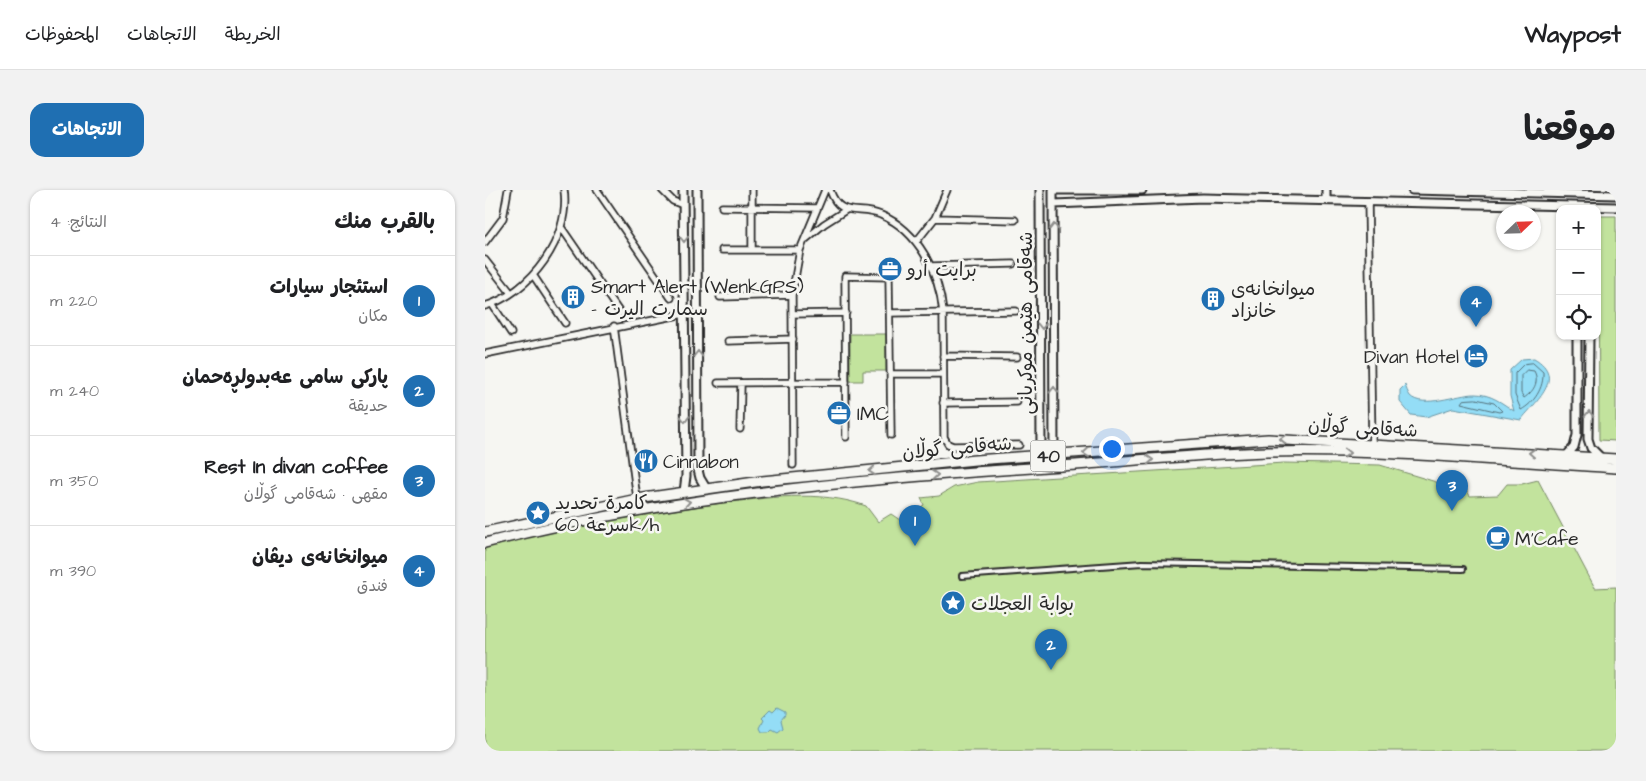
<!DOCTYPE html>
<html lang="ar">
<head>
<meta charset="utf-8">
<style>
	:root { --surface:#fff; --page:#f2f2f2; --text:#202124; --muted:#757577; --line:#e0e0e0; --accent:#1f6fb2 }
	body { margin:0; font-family:"Architects Daughter","Playpen Sans Arabic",sans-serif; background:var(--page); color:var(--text); direction:rtl }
	.controls { position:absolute; right:15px; top:15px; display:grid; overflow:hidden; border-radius:10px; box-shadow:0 1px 4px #0004 }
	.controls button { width:45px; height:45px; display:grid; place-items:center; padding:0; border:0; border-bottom:1px solid var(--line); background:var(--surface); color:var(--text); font:25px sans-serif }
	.compass { position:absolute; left:1011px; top:15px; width:45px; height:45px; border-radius:50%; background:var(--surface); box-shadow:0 1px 4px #0004; rotate:67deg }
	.you { position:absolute; left:626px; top:258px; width:18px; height:18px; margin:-12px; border:4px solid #fff; border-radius:50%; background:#1a73e8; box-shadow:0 0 0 8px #1a73e833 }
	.badge { display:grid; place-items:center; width:32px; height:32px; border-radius:50%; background:var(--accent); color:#fff; font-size:16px; font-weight:700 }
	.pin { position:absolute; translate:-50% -41px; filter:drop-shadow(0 1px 2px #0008) }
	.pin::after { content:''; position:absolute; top:26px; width:18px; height:15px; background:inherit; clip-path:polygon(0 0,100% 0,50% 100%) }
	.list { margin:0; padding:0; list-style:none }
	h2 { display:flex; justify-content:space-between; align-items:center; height:65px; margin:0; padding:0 20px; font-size:21px }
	h2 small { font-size:16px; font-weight:400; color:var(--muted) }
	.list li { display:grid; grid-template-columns:32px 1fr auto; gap:15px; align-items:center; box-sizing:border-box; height:90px; padding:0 20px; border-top:1px solid var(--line) }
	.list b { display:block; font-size:19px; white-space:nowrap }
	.list p { margin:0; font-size:16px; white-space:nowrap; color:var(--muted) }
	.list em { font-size:16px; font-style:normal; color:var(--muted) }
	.icon { flex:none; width:28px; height:28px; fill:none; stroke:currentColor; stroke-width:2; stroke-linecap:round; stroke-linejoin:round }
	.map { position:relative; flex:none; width:1131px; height:561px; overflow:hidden; direction:ltr; border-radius:15px }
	header { display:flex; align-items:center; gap:30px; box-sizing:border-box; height:70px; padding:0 25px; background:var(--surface); border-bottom:1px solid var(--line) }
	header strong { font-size:24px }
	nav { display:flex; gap:28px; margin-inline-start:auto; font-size:18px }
	.intro { display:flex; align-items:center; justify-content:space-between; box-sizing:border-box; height:120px; padding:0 30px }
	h1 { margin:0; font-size:35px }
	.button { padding:12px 22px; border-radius:15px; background:var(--accent); color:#fff; font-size:18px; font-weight:700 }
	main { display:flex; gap:30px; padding:0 30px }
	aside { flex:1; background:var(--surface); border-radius:15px; box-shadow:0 1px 4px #0004 }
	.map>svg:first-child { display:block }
</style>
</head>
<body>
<header>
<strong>Waypost</strong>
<nav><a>الخريطة</a><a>الاتجاهات</a><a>المحفوظات</a></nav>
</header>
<div class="intro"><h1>موقعنا</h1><a class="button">الاتجاهات</a></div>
<main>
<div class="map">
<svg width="1131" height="561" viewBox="0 0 1131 561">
	<rect width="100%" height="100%" fill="#f6f6f2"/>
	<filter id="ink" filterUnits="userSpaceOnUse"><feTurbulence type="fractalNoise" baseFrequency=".02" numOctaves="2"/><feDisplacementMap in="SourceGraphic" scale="10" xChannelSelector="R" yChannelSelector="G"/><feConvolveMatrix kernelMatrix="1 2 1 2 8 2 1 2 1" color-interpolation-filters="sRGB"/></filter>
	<g filter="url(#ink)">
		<path fill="#c2e39d" stroke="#768764" d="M 1113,26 L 1131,26 L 1131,251 L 1114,250 Z
			M 365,144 L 401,144 L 401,181 L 378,181 L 378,191 L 365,191 Z
			M 799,273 L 895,275 L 961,295 L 964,300 L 981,299 L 985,306 L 1013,305 L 1022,294 L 1037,294 L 1053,290 L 1110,398 L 1131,397 L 1131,561 L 0,561 L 0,355 C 77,340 154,324 231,314 C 280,308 334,299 381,316 L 393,332 L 406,324 L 415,330 L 439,315 L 436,308 L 454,306 L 469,297 L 493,292 Z"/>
		<path fill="#94ddf6" stroke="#6a96a5" d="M 1049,168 C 1082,187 1050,212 1036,230 L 968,218 L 941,227 L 926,225 L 915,212 L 915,200 L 920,195 C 921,198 923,203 925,206 C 938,219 973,204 990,204 C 1006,204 1017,213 1029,221 L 1025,206 L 1025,180 L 1037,169 Z
			M 292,518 L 300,522 L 300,525 L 296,530 L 298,538 L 293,542 L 287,539 L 284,542 L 277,542 L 275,538 L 279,530 L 277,528 L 285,520 L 288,522 Z"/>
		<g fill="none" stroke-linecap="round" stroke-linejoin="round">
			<path stroke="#55727c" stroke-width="1" d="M 1048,173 L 1058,182 C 1059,198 1049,213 1036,220 L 1030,205 L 1030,183 L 1039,174 Z
				M 1042,180 L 1049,181 C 1055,192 1048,202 1039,208 L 1036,203 L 1036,186 Z
				M 991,209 L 1009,213 L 1017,221 L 1014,222 L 976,213 L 978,210 Z"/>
			<defs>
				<path id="pedestrian" d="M 477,386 L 657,373 L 978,379"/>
				<path id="minor" d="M 112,0 L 186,108
					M 177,0 L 188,11 L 198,15
					M 345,0 C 355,30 374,15 396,25 C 434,41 454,83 458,122 L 459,247 L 463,254 L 468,256 L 534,255
					M 883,11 L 887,253
					M 237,17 L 332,18
					M 450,28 L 530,30
					M 76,37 L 135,123
					M 321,49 L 339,34 L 361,20
					M 0,52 L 18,28 L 23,0
					M 431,52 L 450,28 L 462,0
					M 267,59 L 267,0
					M 237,60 L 315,60
					M 0,70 L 26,103
					M 446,76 L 528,74
					M 48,85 L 80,133
					M 235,107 L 307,105
					M 7,114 L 26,143
					M 0,116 C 45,103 86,48 79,0
					M 405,123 L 531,121
					M 307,124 L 361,123
					M 129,136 L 152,309
					M 243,151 L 308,149
					M 0,164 L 199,124
					M 458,166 L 532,167
					M 406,184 L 458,184
					M 233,193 L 361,192
					M 458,213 L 532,212
					M 255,239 L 256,193
					M 361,247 L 360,86 L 404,87 L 406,245
					M 308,275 L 307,105 L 315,60 L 340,0"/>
				<path id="tertiary" d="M 198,0 L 201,286 L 199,302
					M 212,0 L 213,280 L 215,288 L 221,298
					M 555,0 L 556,266
					M 927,0 L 1131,5
					M 841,10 L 841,0
					M 569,14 L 718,8 L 1131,17
					M 1104,146 L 1103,249 L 1106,258 L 1116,268
					M 1082,265 L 1089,257 L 1092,245 L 1092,146
					M 569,266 L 568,0 L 657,0"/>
				<path id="primary" d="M 0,342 L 152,309 L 277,291 L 490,270 L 783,249 L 1131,269
					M 0,353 C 189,305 383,288 577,276 C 645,271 714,264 783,262 C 899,259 1015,271 1131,278"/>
			</defs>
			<use href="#pedestrian" stroke="#2b2b2b" stroke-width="8"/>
			<use href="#minor" stroke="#2b2b2b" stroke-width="9"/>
			<use href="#tertiary" stroke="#2b2b2b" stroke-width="11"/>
			<use href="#primary" stroke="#2b2b2b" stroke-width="12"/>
			<use href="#pedestrian" stroke="#f6f6f2" stroke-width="4"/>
			<use href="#minor" stroke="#f6f6f2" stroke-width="5.5"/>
			<use href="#tertiary" stroke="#f6f6f2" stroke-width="7"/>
			<use href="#primary" stroke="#f6f6f2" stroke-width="9"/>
		</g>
		<defs><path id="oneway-chevron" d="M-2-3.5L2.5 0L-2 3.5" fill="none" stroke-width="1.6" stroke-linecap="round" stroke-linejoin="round" transform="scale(1.25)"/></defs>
		<g stroke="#90908e">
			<use href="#oneway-chevron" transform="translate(569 37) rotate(-90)"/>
			<use href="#oneway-chevron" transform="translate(199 49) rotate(90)"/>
			<use href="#oneway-chevron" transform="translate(557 136) rotate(89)"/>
			<use href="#oneway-chevron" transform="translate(213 164) rotate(-90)"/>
			<use href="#oneway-chevron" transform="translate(569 200) rotate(-90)"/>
			<use href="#oneway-chevron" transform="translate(1104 224) rotate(-90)"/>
			<use href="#oneway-chevron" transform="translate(200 229) rotate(89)"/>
			<use href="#oneway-chevron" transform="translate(798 249) rotate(-178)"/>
			<use href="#oneway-chevron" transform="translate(601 263) rotate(175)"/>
			<use href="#oneway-chevron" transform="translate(862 263) rotate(1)"/>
			<use href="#oneway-chevron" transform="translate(1047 263) rotate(-177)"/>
			<use href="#oneway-chevron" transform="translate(665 270) rotate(-4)"/>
			<use href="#oneway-chevron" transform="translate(387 281) rotate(175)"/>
			<use href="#oneway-chevron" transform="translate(450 285) rotate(-5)"/>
			<use href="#oneway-chevron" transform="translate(202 312) rotate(-9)"/>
		</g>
	</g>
	<defs>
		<symbol id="office-disc" viewBox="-11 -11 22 22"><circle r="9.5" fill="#1f6fb2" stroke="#f6f6f2"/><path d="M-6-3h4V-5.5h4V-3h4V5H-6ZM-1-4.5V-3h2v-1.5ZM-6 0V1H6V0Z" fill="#fff"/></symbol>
		<symbol id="building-disc" viewBox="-11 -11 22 22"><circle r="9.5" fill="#1f6fb2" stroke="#f6f6f2"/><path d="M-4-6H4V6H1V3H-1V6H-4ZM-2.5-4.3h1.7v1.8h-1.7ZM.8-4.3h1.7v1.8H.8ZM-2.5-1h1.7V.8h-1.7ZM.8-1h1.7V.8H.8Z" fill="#fff"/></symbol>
		<symbol id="hotel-disc" viewBox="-11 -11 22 22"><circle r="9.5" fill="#1f6fb2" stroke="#f6f6f2"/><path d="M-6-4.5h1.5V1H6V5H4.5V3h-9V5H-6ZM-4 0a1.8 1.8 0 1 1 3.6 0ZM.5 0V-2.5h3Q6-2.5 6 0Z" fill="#fff"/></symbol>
		<symbol id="restaurant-disc" viewBox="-11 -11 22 22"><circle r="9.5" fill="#1f6fb2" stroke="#f6f6f2"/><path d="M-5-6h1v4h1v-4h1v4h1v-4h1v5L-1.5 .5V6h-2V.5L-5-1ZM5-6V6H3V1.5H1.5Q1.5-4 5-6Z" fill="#fff"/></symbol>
		<symbol id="sight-disc" viewBox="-11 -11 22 22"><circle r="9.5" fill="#1f6fb2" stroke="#f6f6f2"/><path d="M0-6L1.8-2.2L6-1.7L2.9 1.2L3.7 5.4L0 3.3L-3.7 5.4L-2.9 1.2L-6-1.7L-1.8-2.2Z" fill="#fff"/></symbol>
		<symbol id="cafe-disc" viewBox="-11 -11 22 22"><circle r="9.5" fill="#1f6fb2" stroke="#f6f6f2"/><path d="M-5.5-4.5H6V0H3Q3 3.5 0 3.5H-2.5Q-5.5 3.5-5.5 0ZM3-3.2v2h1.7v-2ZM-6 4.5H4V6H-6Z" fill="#fff"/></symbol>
	</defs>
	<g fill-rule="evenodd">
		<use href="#office-disc" x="391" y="65" width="28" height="28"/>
		<use href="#building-disc" x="74" y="93" width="28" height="28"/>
		<use href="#building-disc" x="714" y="95" width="28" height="28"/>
		<use href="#hotel-disc" x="977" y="152" width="28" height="28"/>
		<use href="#office-disc" x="340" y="209" width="28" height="28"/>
		<use href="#restaurant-disc" x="147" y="257" width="28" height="28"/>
		<use href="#sight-disc" x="39" y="309" width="28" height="28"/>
		<use href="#cafe-disc" x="999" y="334" width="28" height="28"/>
		<use href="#sight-disc" x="454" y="399" width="28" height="28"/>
	</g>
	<g text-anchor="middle" stroke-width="5" stroke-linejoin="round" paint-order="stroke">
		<rect fill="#f6f6f2" stroke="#686867" stroke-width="1" x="545.5" y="250.5" width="35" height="31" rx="4"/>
		<g font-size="18" font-weight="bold" fill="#2b2b2b">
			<text x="563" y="272">40</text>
		</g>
		<g font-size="19" fill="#2b2b2b" stroke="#f6f6f2" text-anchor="start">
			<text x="422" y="86">برايت أرو</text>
			<text x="106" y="103">Smart Alert (WenkGPS)<tspan x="106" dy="22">- سمارت اليرت</tspan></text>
			<text x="746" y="105">میوانخانەی<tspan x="746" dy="22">خانزاد</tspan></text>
			<text x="974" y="173" text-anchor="end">Divan Hotel</text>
			<text x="372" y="230">IMC</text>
			<text x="178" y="278">Cinnabon</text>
			<text x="70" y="319">كامرة تحديد<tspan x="70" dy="22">سرعة 60k/h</tspan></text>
			<text x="1030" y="355">M'Cafe</text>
			<text x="486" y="420">بوابة العجلات</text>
		</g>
		<g font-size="19" fill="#2b2b2b" stroke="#f6f6f2">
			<text transform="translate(540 133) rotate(-90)" y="7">شەقامی هێمن موکریانی</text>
			<text transform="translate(878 237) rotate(3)" y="7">شەقامی گوڵان</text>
			<text transform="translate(472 257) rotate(-5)" y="7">شەقامی گوڵان</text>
		</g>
	</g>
</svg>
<div class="controls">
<button>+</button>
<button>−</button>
<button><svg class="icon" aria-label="locate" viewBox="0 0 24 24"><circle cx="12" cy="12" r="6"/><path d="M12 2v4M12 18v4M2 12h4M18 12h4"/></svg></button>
</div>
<svg class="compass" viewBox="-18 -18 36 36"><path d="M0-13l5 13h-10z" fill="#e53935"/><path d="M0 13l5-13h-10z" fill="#757577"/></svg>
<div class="you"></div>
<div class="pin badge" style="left:430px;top:356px">1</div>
<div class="pin badge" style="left:566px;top:480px">2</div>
<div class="pin badge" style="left:967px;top:321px">3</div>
<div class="pin badge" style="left:991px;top:137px">4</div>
</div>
<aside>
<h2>بالقرب منك<small>النتائج: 4</small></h2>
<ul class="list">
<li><span class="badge">1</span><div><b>استئجار سيارات</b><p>مكان</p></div><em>220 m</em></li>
<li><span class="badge">2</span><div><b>پارکی سامی عەبدولڕەحمان</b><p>حديقة</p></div><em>240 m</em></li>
<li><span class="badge">3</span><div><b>Rest In divan coffee</b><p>مقهى · شەقامی گوڵان</p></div><em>350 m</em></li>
<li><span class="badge">4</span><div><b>میوانخانەی دیڤان</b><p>فندق</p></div><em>390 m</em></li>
</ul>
</aside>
</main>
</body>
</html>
